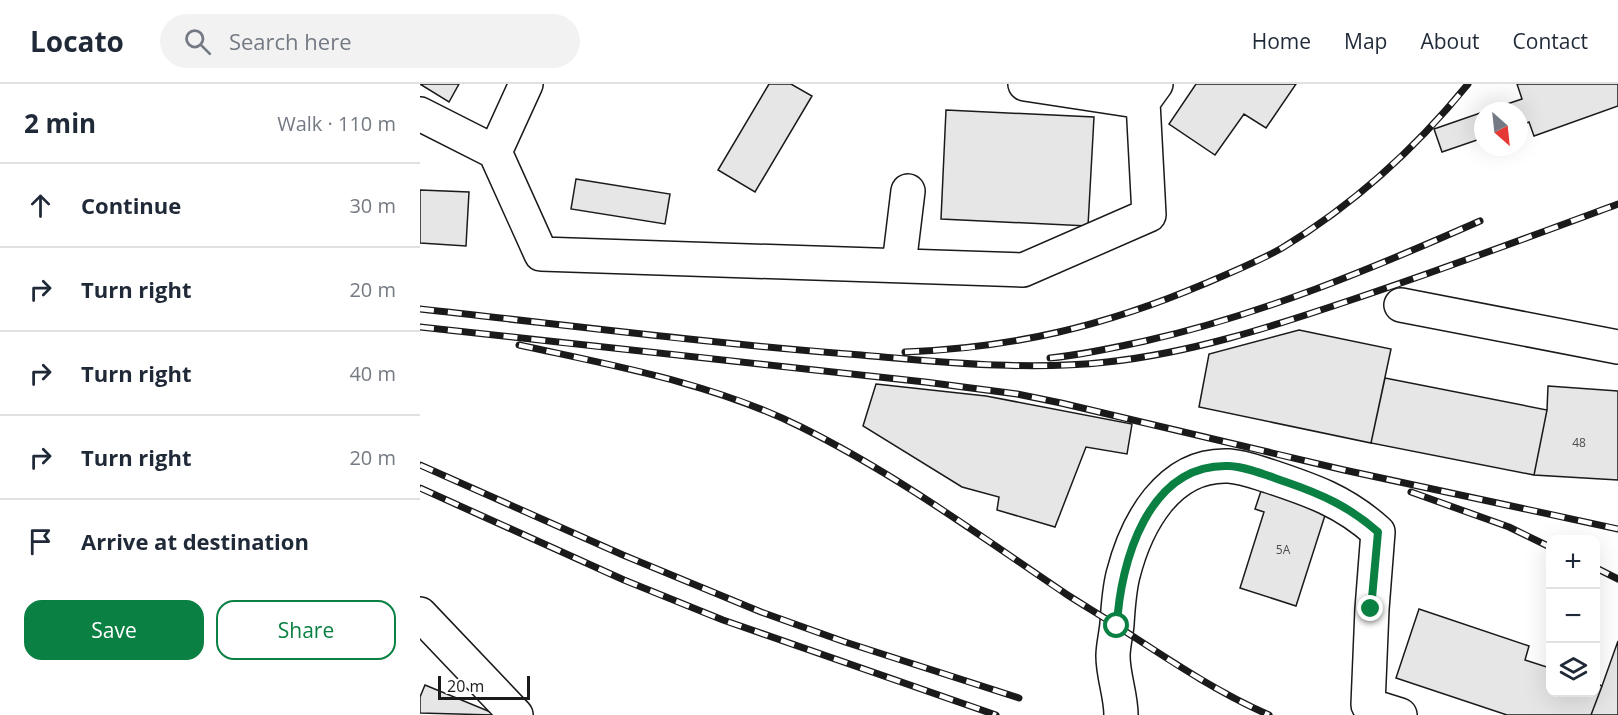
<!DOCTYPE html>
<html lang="en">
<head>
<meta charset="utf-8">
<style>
	:root { --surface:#fff; --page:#f2f2f3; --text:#1f2937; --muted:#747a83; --line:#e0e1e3; --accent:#0b8043 }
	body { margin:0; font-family:"Open Sans",sans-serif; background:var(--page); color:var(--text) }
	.controls { position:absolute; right:18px; bottom:18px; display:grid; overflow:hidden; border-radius:12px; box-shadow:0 6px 24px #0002 }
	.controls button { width:54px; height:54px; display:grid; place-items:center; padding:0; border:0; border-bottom:2px solid var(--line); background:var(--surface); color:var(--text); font:30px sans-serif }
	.compass { position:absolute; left:1054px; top:18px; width:54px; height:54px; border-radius:50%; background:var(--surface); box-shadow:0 6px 24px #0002; rotate:153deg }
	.scale { position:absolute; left:18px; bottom:15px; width:92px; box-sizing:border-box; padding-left:6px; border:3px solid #1a1a1a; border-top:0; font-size:16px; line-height:21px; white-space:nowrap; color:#1a1a1a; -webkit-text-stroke:4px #fff; paint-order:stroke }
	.stop { position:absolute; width:18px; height:18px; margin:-14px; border:4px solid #0b8043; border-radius:50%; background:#fff }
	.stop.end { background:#0b8043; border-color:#fff; box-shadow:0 2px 6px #0008 }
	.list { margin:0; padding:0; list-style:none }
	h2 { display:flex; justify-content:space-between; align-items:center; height:78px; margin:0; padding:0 24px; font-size:26px }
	h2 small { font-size:20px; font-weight:400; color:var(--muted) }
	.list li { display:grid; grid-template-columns:39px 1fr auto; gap:18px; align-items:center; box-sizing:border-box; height:84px; padding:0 24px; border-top:2px solid var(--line) }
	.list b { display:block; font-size:22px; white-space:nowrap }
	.list em { font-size:20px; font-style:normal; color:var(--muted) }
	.actions { display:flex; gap:12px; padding:18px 24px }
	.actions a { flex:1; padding:14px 0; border:2px solid var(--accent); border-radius:18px; text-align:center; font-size:21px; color:var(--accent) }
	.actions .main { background:var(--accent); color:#fff }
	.icon { flex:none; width:33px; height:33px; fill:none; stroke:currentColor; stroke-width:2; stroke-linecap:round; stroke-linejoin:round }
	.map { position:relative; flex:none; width:1198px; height:631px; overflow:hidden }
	header { display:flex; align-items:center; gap:36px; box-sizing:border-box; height:84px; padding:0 30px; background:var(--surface); border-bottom:2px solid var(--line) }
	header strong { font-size:28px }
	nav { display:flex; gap:33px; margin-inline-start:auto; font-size:21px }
	.search { width:420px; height:54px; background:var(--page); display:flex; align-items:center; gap:15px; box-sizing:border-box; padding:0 21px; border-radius:33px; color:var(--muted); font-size:22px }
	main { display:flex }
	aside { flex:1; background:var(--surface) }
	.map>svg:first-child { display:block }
</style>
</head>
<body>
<header>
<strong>Locato</strong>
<div class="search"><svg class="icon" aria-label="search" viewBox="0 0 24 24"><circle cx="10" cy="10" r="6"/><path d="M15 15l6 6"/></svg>Search here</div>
<nav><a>Home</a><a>Map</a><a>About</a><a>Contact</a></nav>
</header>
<main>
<aside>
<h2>2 min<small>Walk · 110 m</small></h2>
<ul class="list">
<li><svg class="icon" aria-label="ahead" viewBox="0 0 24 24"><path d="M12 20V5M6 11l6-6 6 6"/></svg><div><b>Continue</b></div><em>30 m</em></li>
<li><svg class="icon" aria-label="right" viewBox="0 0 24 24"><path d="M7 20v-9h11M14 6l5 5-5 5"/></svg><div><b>Turn right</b></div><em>20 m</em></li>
<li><svg class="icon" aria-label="right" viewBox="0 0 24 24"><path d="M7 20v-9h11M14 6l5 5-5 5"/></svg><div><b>Turn right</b></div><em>40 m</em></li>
<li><svg class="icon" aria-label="right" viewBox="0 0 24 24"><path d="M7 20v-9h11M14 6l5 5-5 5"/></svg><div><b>Turn right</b></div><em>20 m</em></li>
<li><svg class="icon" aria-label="arrive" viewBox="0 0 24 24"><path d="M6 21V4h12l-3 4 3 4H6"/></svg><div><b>Arrive at destination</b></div></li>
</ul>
<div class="actions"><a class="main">Save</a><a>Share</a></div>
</aside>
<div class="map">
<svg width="1198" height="631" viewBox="0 0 1198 631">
	<rect width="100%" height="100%" fill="#fff"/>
	<path fill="#e6e6e6" stroke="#1a1a1a" stroke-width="1.5" d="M 0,0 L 39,0 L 29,18 Z
		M 349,0 L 371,0 L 392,12 L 335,108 L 298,86 Z
		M 776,0 L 876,0 L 846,44 L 824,30 L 795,71 L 749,40 Z
		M 1097,0 L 1198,0 L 1198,22 L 1114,52 L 1109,38 L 1099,42 L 1099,27 L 1066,27 L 1102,15 Z
		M 526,26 L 674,33 L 668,142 L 521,135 Z
		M 1063,28 L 1063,54 L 1022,68 L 1014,45 Z
		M 156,95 L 250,110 L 245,140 L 151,125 Z
		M 0,106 L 49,108 L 46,162 L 0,159 Z
		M 879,246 L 971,265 L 951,359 L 779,323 L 789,270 Z
		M 965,294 L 1127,326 L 1114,391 L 951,359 Z
		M 456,300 L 566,312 L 712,340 L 707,370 L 666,363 L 635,443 L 577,426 L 579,413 L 542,403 L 443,342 Z
		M 1128,302 L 1198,307 L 1198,396 L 1114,391 L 1127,326 Z
		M 843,401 L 908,422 L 876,522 L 820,504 L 844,428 L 835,425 Z
		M 999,525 L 1109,562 L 1105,576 L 1130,584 L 1130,608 L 1176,608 L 1176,599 L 1182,602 L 1171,631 L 1087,631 L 976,594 Z
		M 1198,557 L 1198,631 L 1171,631 L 1182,602 Z
		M 5,601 L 73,629 L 73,631 L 0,629 L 0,613 Z"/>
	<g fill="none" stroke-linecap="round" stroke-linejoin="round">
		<defs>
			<path id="minor" d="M 605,0 L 723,18
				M 0,30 L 75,68 L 121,170 L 603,186 L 729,131 L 723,18 L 736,0
				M 75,68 L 106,0
				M 479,181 L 488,107
				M 981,221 L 1198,263
				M 0,530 L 96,631
				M 701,631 C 701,611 693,592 693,572 C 693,562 696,551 697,540 C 698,524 699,507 703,491 C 716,440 748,379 809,382 C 823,383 836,388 849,392 C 891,406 924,417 958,448 L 952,525 L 948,621 L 980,631"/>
		</defs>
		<use href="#minor" stroke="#1a1a1a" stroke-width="36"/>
		<use href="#minor" stroke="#fff" stroke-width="33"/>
		<defs>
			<path id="rail" d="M 0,225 C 147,241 294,260 441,271 C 523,278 605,287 687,278 C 771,269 851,243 931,216 C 1021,186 1109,153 1198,120
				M 0,243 L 505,298 L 597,310 L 641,319 L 924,386 L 1198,445
				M 99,261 C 195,282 292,299 381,343 C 476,390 560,452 646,510 C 663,521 680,531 697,542 C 748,575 793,606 849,631
				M 485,268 C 593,264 685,242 784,200 C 810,189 837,178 862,164 C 933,121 996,64 1048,0
				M 630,274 C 662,271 693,264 725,257 C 841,231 951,185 1060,137
				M 0,381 L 203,471 L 341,528 L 425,558 L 599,614
				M 0,404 L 204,496 L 303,536 L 576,631
				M 991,408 L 1089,443 L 1130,463
				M 1176,484 L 1198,495"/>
		</defs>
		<use href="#rail" stroke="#1a1a1a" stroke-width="7"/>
		<use href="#rail" stroke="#fff" stroke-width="4.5" stroke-dasharray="14" stroke-linecap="butt"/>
	</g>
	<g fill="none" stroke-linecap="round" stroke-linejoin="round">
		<path stroke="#0b8043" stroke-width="8" d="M 697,542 C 700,479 728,379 809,382 C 828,383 848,392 866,398 C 901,410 930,423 958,448 L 951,525"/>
	</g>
	<g text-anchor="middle" stroke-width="4.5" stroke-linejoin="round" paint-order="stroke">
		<g font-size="12" fill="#4d4d4d">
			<text x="1159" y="363">48</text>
			<text x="863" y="470">5А</text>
		</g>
	</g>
</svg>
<div class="controls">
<button>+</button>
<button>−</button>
<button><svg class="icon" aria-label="layers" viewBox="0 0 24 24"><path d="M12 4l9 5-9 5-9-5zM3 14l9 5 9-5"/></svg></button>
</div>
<svg class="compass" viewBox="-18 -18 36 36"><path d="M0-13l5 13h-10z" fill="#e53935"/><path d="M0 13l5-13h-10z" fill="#747a83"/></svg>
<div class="scale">20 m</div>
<div class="stop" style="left:697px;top:542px"></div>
<div class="stop end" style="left:951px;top:525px"></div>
</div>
</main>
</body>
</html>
